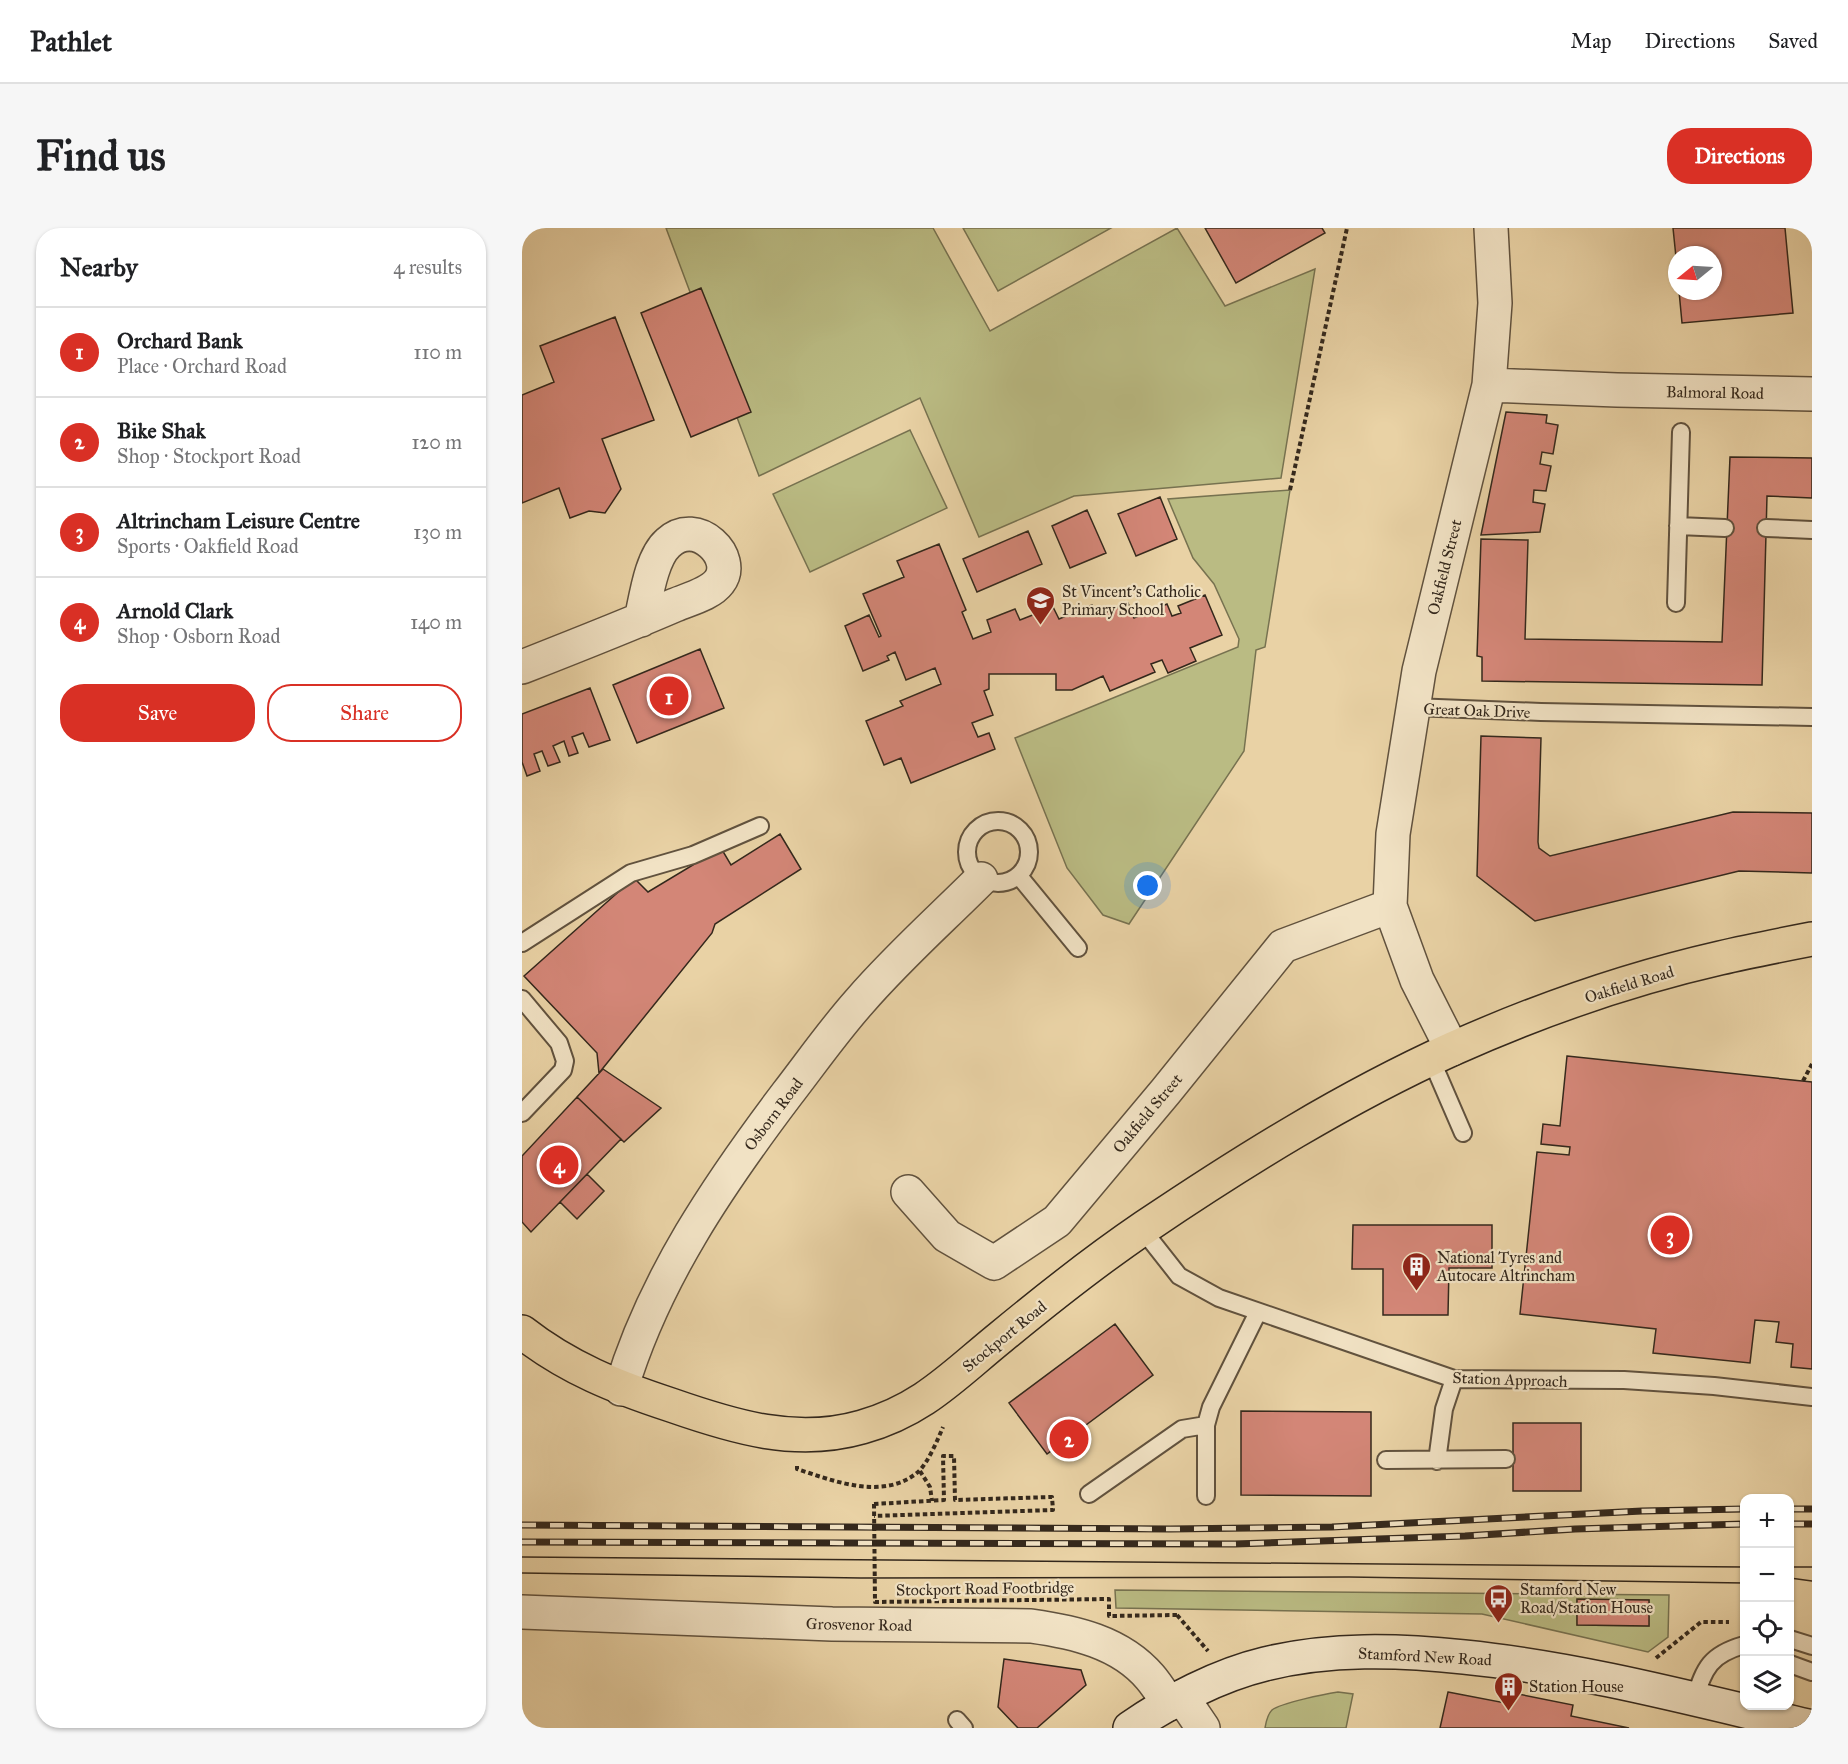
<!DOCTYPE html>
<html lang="en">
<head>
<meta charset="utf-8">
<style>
	:root { --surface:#fff; --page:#f6f6f6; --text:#202124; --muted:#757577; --line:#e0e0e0; --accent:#d93025 }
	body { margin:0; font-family:"IM FELL Great Primer",serif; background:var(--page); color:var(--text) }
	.controls { position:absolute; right:18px; bottom:18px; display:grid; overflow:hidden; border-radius:12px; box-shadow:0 2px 4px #0004 }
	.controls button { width:54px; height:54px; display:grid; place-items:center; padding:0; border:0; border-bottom:2px solid var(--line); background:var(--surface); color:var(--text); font:30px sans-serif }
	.compass { position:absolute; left:1146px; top:18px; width:54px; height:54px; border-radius:50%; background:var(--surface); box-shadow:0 2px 4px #0004; rotate:252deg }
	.you { position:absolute; left:626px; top:658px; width:21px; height:21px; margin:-15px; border:4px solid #fff; border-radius:50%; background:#1a73e8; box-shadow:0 0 0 9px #1a73e833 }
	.badge { display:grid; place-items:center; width:39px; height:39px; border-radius:50%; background:var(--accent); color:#fff; font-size:20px; font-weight:700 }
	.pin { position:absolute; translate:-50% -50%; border:3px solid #fff; box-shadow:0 2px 6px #0006 }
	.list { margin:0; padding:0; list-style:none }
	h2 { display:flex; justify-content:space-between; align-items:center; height:78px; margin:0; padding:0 24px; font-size:26px }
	h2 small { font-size:20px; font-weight:400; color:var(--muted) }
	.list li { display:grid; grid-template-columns:39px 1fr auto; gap:18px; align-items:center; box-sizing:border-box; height:90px; padding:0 24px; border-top:2px solid var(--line) }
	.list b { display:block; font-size:22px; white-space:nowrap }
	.list p { margin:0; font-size:20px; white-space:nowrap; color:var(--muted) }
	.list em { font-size:20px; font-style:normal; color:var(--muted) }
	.actions { display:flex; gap:12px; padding:18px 24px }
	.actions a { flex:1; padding:14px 0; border:2px solid var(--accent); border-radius:24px; text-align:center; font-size:21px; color:var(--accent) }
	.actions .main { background:var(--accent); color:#fff }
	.icon { flex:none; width:33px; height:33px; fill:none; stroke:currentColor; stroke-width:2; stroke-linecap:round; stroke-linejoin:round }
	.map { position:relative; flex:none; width:1290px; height:1500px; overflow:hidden; border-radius:24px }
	header { display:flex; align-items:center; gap:36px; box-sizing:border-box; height:84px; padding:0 30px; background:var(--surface); border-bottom:2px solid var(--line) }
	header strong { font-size:28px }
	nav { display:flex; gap:33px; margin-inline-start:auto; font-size:21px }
	.intro { display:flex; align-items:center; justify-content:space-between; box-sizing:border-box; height:144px; padding:0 36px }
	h1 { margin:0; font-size:42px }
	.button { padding:15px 27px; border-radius:24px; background:var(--accent); color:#fff; font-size:21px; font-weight:700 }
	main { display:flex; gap:36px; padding:0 36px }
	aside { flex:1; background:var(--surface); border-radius:24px; box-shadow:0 2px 4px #0004 }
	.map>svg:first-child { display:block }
</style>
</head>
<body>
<header>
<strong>Pathlet</strong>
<nav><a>Map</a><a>Directions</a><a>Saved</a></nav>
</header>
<div class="intro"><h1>Find us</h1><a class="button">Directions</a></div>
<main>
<aside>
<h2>Nearby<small>4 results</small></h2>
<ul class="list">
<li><span class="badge">1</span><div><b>Orchard Bank</b><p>Place · Orchard Road</p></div><em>110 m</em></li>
<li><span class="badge">2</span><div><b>Bike Shak</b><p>Shop · Stockport Road</p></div><em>120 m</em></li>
<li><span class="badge">3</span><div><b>Altrincham Leisure Centre</b><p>Sports · Oakfield Road</p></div><em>130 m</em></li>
<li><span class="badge">4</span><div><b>Arnold Clark</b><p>Shop · Osborn Road</p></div><em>140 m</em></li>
</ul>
<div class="actions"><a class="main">Save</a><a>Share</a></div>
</aside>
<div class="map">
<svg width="1290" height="1500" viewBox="0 0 1290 1500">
	<rect width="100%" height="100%" fill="#e9d2a5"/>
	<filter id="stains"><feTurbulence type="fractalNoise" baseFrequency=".00333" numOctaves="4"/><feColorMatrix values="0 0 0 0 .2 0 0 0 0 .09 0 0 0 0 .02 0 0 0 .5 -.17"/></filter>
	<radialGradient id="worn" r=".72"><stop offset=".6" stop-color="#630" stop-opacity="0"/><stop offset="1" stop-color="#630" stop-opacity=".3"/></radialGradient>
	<path fill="#babb83" stroke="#777250" stroke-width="1.5" fill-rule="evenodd" d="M 144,0 L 411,0 L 468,103 L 655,0 L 703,78 L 793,41 L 759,250 L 552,268 L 457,309 L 398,170 L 237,248 Z
		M 441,0 L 589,0 L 476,63 Z
		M 388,202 L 425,280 L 288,344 L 251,266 Z
		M 768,262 L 743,419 L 734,422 L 722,523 L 607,696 L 581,687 L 545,640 L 493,510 L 716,419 L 717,411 L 692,356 L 671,330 L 646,271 Z
		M 593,1362 L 1147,1367 L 1146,1409 L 1126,1424 L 960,1386 L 594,1380 ZM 1055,1372 L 1127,1372 L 1127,1398 L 1055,1397 Z
		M 816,1464 L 831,1466 L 824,1500 L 743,1500 C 744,1494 745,1487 750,1482 C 759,1475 803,1466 816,1464 Z"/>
	<path fill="#d38677" stroke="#34281c" stroke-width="1.5" d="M 683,0 L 800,0 L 803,5 L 714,55 Z
		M 1151,0 L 1263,0 L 1271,85 L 1160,95 L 1157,63 L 1191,63 L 1191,27 L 1155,27 L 1155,39 Z
		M 179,60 L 229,184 L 169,209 L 119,85 Z
		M 93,89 L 132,192 L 80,211 L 99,261 L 83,285 L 67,283 L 48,290 L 37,260 L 0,275 L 0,167 L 32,154 L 18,118 Z
		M 984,184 L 1025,187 L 1024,195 L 1036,197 L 1031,226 L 1020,224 L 1018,236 L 1029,238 L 1024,263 L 1012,262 L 1011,274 L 1023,276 L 1018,304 L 959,307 Z
		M 1208,229 L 1290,230 L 1290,270 L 1245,268 L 1240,457 L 960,453 L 960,429 L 955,428 L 959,311 L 1006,312 L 1003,411 L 1200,414 Z
		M 638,269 L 655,311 L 614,328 L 596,286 Z
		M 565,282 L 584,325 L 548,340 L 530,298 Z
		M 506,303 L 520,336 L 455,364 L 441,331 Z
		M 417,316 L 444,382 L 440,384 L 451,411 L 469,404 L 465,392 L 493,381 L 498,392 L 531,379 L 537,391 L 570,377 L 575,388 L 606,375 L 612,390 L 645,376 L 650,388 L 659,385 L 656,378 L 683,367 L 700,407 L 668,420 L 674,433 L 646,445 L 640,432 L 629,436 L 633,444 L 588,463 L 581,448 L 550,462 L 534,462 L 534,446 L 467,446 L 467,461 L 462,463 L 471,487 L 450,495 L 456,509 L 467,505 L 473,521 L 389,555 L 379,530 L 362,537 L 344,493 L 381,478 L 378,473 L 419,456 L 413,440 L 384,452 L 373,424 L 365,428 L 367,432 L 341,443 L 323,398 L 347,387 L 357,409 L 359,408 L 341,366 L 382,349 L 375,333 Z
		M 178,421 L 202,480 L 115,515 L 91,457 Z
		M 68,460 L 88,512 L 67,519 L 61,505 L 50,509 L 56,525 L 47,528 L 42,513 L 31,518 L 38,534 L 26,538 L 20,523 L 12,526 L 18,543 L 5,548 L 0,534 L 0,486 Z
		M 959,508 L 1019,510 L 1016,614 L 1017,620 L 1028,628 L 1211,584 L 1290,585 L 1290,645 L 1217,643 L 1013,693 L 955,648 Z
		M 258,606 L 279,641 L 193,696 L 190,705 L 77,845 L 75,825 L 2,748 L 112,650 L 126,664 L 199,620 L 209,637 Z
		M 1045,828 L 1290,854 L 1290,1141 L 1269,1139 L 1271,1116 L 1254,1114 L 1257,1094 L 1233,1092 L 1228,1135 L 1131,1125 L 1134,1101 L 998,1086 L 1015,924 L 1047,927 L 1048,919 L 1019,916 L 1021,896 L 1038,898 Z
		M 81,841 L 139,880 L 102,914 L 55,869 Z
		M 55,869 L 99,911 L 9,1004 L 0,994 L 0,928 Z
		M 65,946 L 82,963 L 55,991 L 38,974 Z
		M 831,997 L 970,997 L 970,1040 L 927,1040 L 926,1087 L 861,1087 L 861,1041 L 830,1041 Z
		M 593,1096 L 631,1147 L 525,1226 L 487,1175 Z
		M 719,1183 L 849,1184 L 849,1268 L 719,1267 Z
		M 991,1195 L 1059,1195 L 1059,1263 L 991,1263 Z
		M 1055,1371 L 1127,1372 L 1127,1398 L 1055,1397 Z
		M 482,1431 L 559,1442 L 564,1457 L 515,1500 L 496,1500 L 476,1479 Z
		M 926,1464 L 983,1475 L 986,1464 L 1051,1477 L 1049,1488 L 1107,1500 L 918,1500 Z"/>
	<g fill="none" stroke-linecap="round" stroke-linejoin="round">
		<defs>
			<path id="service" d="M 1156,298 L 1203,300
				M 1244,300 L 1290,302
				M 1154,375 L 1159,204
				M 891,479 L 1019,484 L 1290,489
				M445 624a31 31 0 1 1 62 0a31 31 0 1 1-62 0Z
				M 497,648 L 556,720
				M 0,715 L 109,645 L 171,627 L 238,598
				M 0,771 L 37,815 L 43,833 L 41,842 L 0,885
				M 909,831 L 941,905
				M 620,1001 L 657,1048 L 697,1070 L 932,1151 L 1102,1152 L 1192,1158 L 1290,1169
				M 864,1232 L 984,1231
				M 915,1233 L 922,1181 L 932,1151
				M 567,1266 L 660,1201 L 684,1197
				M 684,1268 L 684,1197 L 689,1179 L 736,1084
				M 1268,1411 L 1290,1418
				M 1268,1436 L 1290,1444
				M 1172,1472 C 1183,1440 1187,1427 1222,1417
				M 435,1492 L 442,1500"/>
			<path id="minor" d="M 967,157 L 1095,162 L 1290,166
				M 0,439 C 51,419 102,399 153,377 C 167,371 188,366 197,354 C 216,330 175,288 146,315 C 129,330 124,370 119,392
				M 930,821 L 895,752 L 868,678 L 871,606 L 897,443 L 967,157 L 973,75 L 969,0
				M 386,964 L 425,1008 L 472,1035 L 535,993 L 644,863 L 761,718 L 868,678
				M 99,1161 C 132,1051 197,956 265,866 C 289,835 312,802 338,773 C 375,730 419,691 459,651
				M 0,1384 L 310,1396 L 509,1398 C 552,1404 598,1414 628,1449 C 635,1457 641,1467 647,1476
				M 660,1469 L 681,1500"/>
			<path id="secondary" d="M 608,1500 C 647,1473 697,1447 743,1436 C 808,1420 876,1422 942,1429 C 1060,1441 1175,1472 1290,1499"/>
			<path id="primary" d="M 0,1104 C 46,1140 94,1159 149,1177 C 212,1199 274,1218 340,1199 C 401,1182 432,1147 479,1109 C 525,1071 573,1033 623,999 C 721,933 822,870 930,821 C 1015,783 1106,751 1198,730 C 1228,723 1259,717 1290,711"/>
		</defs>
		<use href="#service" stroke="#61523e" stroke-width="20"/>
		<use href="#minor" stroke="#61523e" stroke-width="36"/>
		<use href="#secondary" stroke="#34281c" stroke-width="36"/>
		<use href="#primary" stroke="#34281c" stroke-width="36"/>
		<path stroke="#34281c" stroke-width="4" stroke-dasharray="4.5 3" stroke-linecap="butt" d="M 768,262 L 825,0
			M 1281,853 L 1290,836
			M 275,1238 L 275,1241 C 312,1253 361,1273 396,1244 C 406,1235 416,1211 421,1199
			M 398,1243 L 408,1259 L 410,1273
			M 352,1276 L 422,1272 L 421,1228 L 432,1228 L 433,1272 L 530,1269 L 531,1282 L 352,1288
			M 655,1387 L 686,1423
			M 1134,1430 L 1179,1394 L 1207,1394"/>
		<use href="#service" stroke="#f1e2c4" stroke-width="16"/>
		<use href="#minor" stroke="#f1e2c4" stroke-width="33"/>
		<use href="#secondary" stroke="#f1e2c4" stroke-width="33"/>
		<use href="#primary" stroke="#e9d2a5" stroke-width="33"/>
		<path stroke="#34281c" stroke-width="1.5" d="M 0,1329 L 1222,1339
			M 1268,1339 L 1290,1339
			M 0,1345 L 339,1350 L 827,1349 L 1222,1355
			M 1268,1350 L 1290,1353"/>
		<defs>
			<path id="rail" d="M 1268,1281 L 1290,1281
				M 1268,1296 L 1290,1296
				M 0,1297 L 648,1301 L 810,1299 L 1120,1283 L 1222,1281
				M 0,1314 L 713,1316 L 943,1308 L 1053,1301 L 1222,1296"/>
		</defs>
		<use href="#rail" stroke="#34281c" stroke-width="7"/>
		<use href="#rail" stroke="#f1e2c4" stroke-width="4.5" stroke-dasharray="14" stroke-linecap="butt"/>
		<path stroke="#34281c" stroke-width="4" stroke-dasharray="4.5 3" stroke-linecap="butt" d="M 352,1276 L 353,1374 L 587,1371 L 587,1388 L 655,1387"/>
	</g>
	<defs>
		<symbol id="school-pin" viewBox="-11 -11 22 30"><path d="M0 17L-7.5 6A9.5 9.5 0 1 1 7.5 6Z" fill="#8f2418" stroke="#f1e2c4"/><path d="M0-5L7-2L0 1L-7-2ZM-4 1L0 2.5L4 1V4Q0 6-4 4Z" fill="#fff"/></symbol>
		<symbol id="building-pin" viewBox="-11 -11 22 30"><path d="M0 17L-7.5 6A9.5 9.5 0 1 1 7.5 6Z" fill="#8f2418" stroke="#f1e2c4"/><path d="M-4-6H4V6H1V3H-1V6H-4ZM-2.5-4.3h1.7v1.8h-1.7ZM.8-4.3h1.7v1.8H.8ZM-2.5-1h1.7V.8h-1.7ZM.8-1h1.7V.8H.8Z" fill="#fff"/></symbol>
		<symbol id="bus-pin" viewBox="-11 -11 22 30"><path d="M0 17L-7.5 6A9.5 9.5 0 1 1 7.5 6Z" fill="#8f2418" stroke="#f1e2c4"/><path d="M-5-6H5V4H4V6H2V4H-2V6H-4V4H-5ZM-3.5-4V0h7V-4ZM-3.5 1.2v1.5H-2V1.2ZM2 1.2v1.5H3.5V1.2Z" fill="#fff"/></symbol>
	</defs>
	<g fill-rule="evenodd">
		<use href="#school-pin" x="502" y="356" width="33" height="45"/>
		<use href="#building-pin" x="878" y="1022" width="33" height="45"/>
		<use href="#bus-pin" x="960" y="1354" width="33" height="45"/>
		<use href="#building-pin" x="970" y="1442" width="33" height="45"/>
	</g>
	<g text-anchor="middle" stroke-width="4.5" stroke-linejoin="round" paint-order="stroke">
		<g font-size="16" fill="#34281c" stroke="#f1e2c4">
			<text transform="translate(1193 164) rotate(1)" y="6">Balmoral Road</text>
			<text transform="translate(922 339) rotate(-76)" y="6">Oakfield Street</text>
			<text transform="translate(955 482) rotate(2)" y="6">Great Oak Drive</text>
			<text transform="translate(1107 756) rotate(-17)" y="6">Oakfield Road</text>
			<text transform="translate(625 885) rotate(-50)" y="6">Oakfield Street</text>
			<text transform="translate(251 886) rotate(-53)" y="6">Osborn Road</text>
			<text transform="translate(482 1108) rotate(-39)" y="6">Stockport Road</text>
			<text transform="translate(988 1151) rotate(2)" y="6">Station Approach</text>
			<text transform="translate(463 1360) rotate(-1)" y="6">Stockport Road Footbridge</text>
			<text transform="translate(337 1396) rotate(1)" y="6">Grosvenor Road</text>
			<text transform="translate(903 1428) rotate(3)" y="6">Stamford New Road</text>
		</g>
		<g font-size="16" fill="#34281c" stroke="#f1e2c4" text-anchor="start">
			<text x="540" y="369">St Vincent's Catholic<tspan x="540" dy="18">Primary School</tspan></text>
			<text x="915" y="1035">National Tyres and<tspan x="915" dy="18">Autocare Altrincham</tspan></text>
			<text x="998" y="1367">Stamford New<tspan x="998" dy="18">Road/Station House</tspan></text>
			<text x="1007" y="1464">Station House</text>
		</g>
	</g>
	<rect width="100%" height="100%" filter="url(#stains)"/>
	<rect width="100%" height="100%" fill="url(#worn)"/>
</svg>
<div class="controls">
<button>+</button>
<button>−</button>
<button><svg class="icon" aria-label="locate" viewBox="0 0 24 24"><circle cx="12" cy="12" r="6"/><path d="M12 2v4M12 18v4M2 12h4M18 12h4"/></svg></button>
<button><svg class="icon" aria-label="layers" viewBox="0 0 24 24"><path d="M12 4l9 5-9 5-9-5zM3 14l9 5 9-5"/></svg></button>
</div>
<svg class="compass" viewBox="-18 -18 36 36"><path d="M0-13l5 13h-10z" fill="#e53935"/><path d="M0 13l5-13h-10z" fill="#757577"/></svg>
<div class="you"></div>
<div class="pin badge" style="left:147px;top:468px">1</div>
<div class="pin badge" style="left:547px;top:1211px">2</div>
<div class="pin badge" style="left:1148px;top:1007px">3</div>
<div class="pin badge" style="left:37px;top:937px">4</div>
</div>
</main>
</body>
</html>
